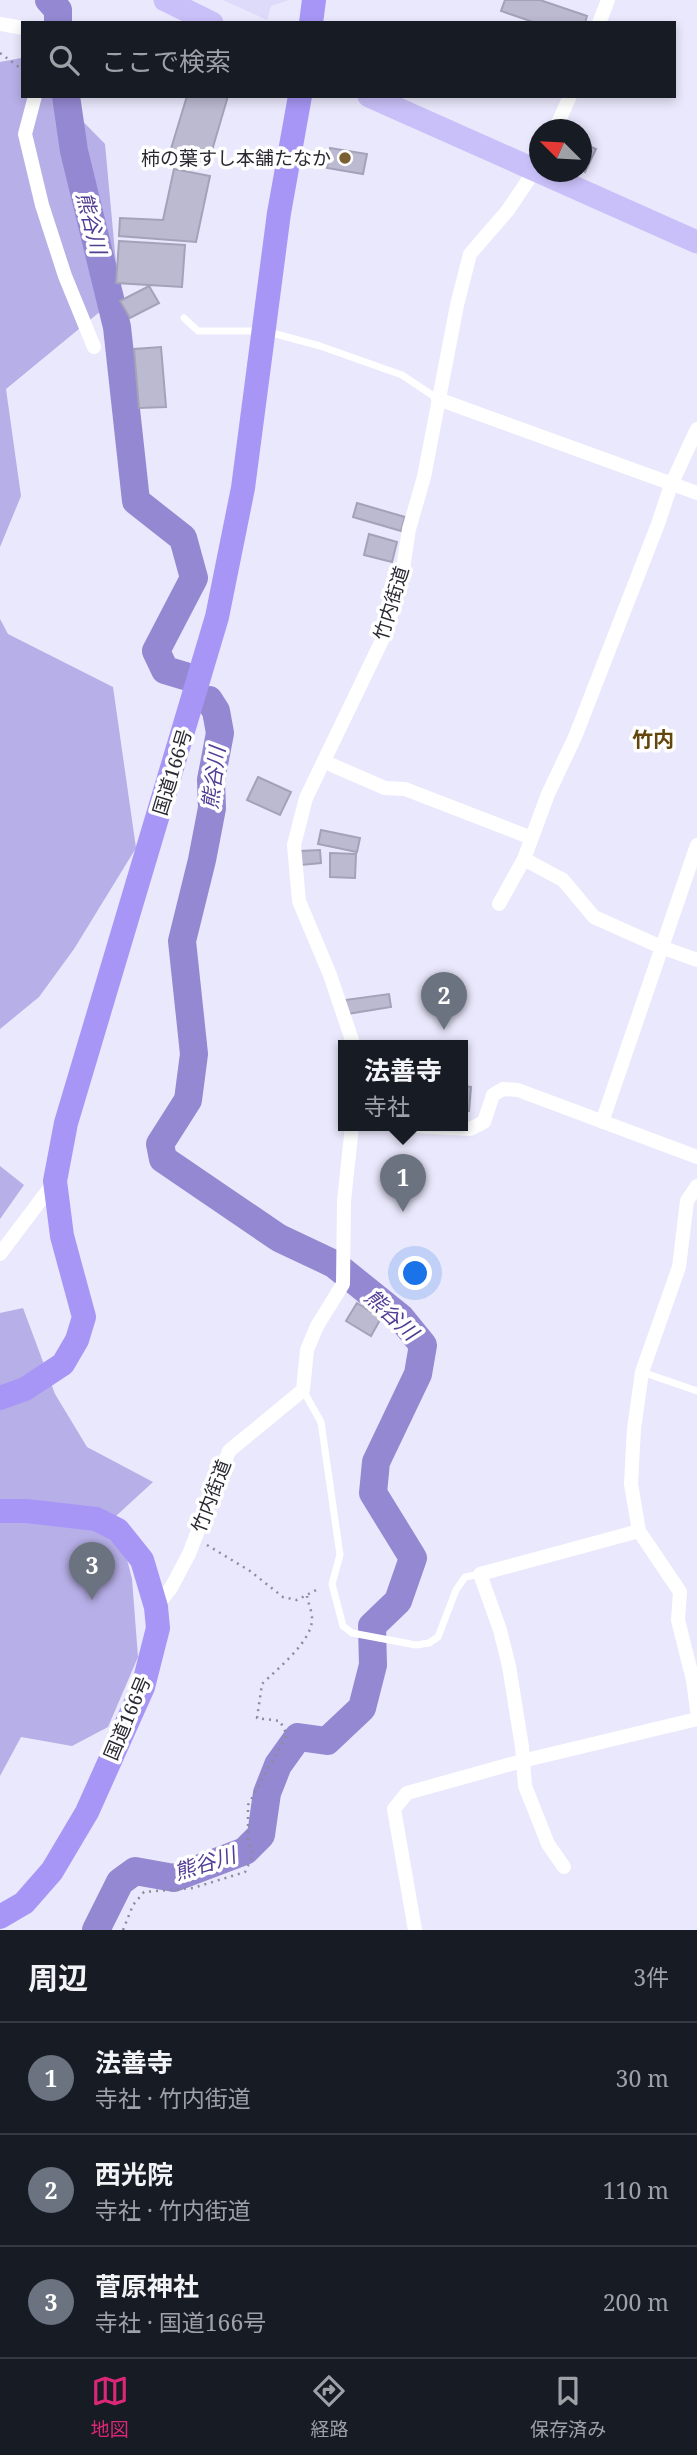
<!DOCTYPE html>
<html lang="ja">
<head>
<meta charset="utf-8">
<style>
	:root { --surface:#171b24; --page:#20242c; --text:#f1f3f6; --muted:#9ea1a6; --line:#363941; --accent:#db2777 }
	body { margin:0; font-family:"Noto Serif","Noto Sans JP",serif; background:var(--page); color:var(--text) }
	.compass { position:absolute; left:529px; top:119px; width:63px; height:63px; border-radius:50%; background:var(--surface); box-shadow:0 4px 10px #0003; rotate:294deg }
	.you { position:absolute; left:416px; top:1274px; width:24px; height:24px; margin:-18px; border:5px solid #fff; border-radius:50%; background:#1a73e8; box-shadow:0 0 0 10px #1a73e833 }
	.badge { display:grid; place-items:center; width:46px; height:46px; border-radius:50%; background:var(--accent); color:#fff; font-size:23px; font-weight:700 }
	.pin { position:absolute; translate:-50% -58px; filter:drop-shadow(0 2px 4px #0008) }
	.pin::after { content:''; position:absolute; top:37px; width:24px; height:21px; background:inherit; clip-path:polygon(0 0,100% 0,50% 100%) }
	.popup { position:absolute; left:338px; top:1040px; width:130px; height:91px; box-sizing:border-box; display:grid; place-content:center; border-radius:0px; background:var(--surface); filter:drop-shadow(0 2px 5px #0005); font-size:23px; white-space:nowrap; color:var(--muted) }
	.popup b { font-size:26px; color:var(--text) }
	.popup::after { content:''; position:absolute; left:50%; top:100%; margin-left:-14px; border:14px solid transparent; border-top-color:var(--surface) }
	.list { margin:0; padding:0; list-style:none }
	h2 { display:flex; justify-content:space-between; align-items:center; height:91px; margin:0; padding:0 28px; font-size:30px }
	h2 small { font-size:23px; font-weight:400; color:var(--muted) }
	.list li { display:grid; grid-template-columns:46px 1fr auto; gap:21px; align-items:center; box-sizing:border-box; height:112px; padding:0 28px; border-top:2px solid var(--line) }
	.list b { display:block; font-size:26px; white-space:nowrap }
	.list p { margin:0; font-size:23px; white-space:nowrap; color:var(--muted) }
	.list em { font-size:23px; font-style:normal; color:var(--muted) }
	.icon { flex:none; width:38px; height:38px; fill:none; stroke:currentColor; stroke-width:2; stroke-linecap:round; stroke-linejoin:round }
	.map { position:relative; flex:none; width:697px; height:1930px; overflow:hidden }
	.search { position:absolute; background:var(--surface); box-shadow:0 4px 10px #0003; left:21px; right:21px; top:21px; height:77px; display:flex; align-items:center; gap:18px; box-sizing:border-box; padding:0 24px; border-radius:0px; color:var(--muted); font-size:26px }
	.sheet { height:427px; background:var(--surface) }
	nav { display:flex; justify-content:space-around; align-items:center; box-sizing:border-box; height:98px; border-top:2px solid var(--line); background:var(--surface); font-size:19px; color:var(--muted) }
	nav a { display:grid; justify-items:center; gap:4px }
	nav .on { color:var(--accent) }
	.map>svg:first-child { display:block }
</style>
</head>
<body>
<div class="map">
<svg width="697" height="1930" viewBox="0 0 697 1930">
	<rect width="100%" height="100%" fill="#eae8fc"/>
	<path fill="#dddafa" d="M 223,0 L 289,0 L 271,6 L 267,20 Z"/>
	<path fill="#b7afe7" d="M 21,58 L 23,60 L 23,96 L 58,96 L 105,144 L 119,296 L 6,389 L 21,496 L 0,547 L 0,62 Z
		M 0,619 L 8,634 L 113,687 L 136,848 L 74,949 L 39,997 L 0,1029 Z
		M 0,1166 L 24,1185 L 0,1219 Z
		M 23,1308 L 55,1394 L 87,1447 L 153,1482 L 116,1516 L 132,1579 L 138,1657 L 108,1727 L 72,1746 L 21,1737 L 0,1776 L 0,1313 Z"/>
	<g fill="none" stroke-linecap="round" stroke-linejoin="round">
		<path stroke="#9488d2" stroke-width="28" d="M 49,0 L 58,10 L 58,23
			M 66,96 L 74,151 L 117,327 L 136,501 L 183,538 L 194,578 L 156,651 L 165,670 L 185,676
			M 96,1930 L 120,1882 L 135,1871 L 174,1878 L 245,1851 L 261,1835 L 267,1793 L 278,1765 L 298,1737 L 327,1741 L 362,1708 L 373,1665 L 372,1626 L 398,1601 L 413,1558 L 373,1493 L 376,1462 L 418,1374 L 423,1345 L 401,1318 L 334,1264 L 279,1238 L 163,1159 L 160,1144 L 188,1100 L 194,1054 L 182,941 L 202,860 L 212,808 L 211,780 L 220,733 L 216,711 L 209,700"/>
	</g>
	<path fill="#bcbad1" stroke="#a4a2b9" stroke-width="2" d="M 505,0 L 540,0 L 587,16 L 585,23 L 536,23 L 501,11 Z
		M 187,96 L 228,96 L 208,164 L 170,152 Z
		M 582,143 L 596,149 L 585,172 L 582,170 Z
		M 330,148 L 367,154 L 363,174 L 327,168 Z
		M 174,169 L 210,176 L 196,242 L 119,236 L 120,218 L 163,220 Z
		M 119,241 L 185,245 L 182,287 L 116,283 Z
		M 149,286 L 159,303 L 130,318 L 120,301 Z
		M 161,347 L 166,407 L 139,408 L 134,349 Z
		M 357,503 L 405,517 L 401,531 L 353,517 Z
		M 369,534 L 397,542 L 392,562 L 364,555 Z
		M 258,777 L 291,792 L 280,815 L 247,800 Z
		M 321,830 L 360,838 L 357,852 L 318,844 Z
		M 320,850 L 321,863 L 301,865 L 300,851 Z
		M 330,853 L 356,854 L 355,878 L 330,877 Z
		M 389,994 L 391,1007 L 347,1014 L 345,1000 Z
		M 462,1086 L 471,1087 L 469,1111 L 462,1111 Z
		M 357,1303 L 381,1318 L 371,1336 L 346,1321 Z"/>
	<g fill="none" stroke-linecap="round" stroke-linejoin="round">
		<path stroke="#8d8c9a" stroke-width="2.5" stroke-dasharray="2 5" stroke-linecap="butt" d="M 0,53 L 23,70
			M 207,1545 L 250,1571 L 283,1597 L 297,1600 L 320,1588
			M 123,1930 L 133,1905 L 144,1892 L 193,1888 L 245,1872 L 253,1855 L 248,1840 L 248,1805 L 287,1735 L 280,1721 L 257,1718 L 262,1684 C 277,1669 313,1641 312,1618 C 312,1611 308,1603 307,1596"/>
		<path stroke="#fff" stroke-width="7" d="M 184,318 L 198,331 L 265,331 L 320,346 L 402,375 L 438,399
			M 642,1372 L 697,1391
			M 303,1390 L 321,1422 L 340,1555 L 332,1584 L 343,1626 L 352,1633 L 416,1645 L 429,1643 L 438,1637 L 456,1590 L 465,1577 L 480,1574"/>
		<path stroke="#fff" stroke-width="14" d="M 599,23 L 608,0
			M 0,24 L 23,28
			M 35,96 L 25,134 L 42,205 L 65,276 L 94,347
			M 555,130 L 570,96
			M 438,399 L 697,493
			M 325,762 L 385,788 L 405,789 L 532,838
			M 524,859 L 563,880 L 594,917 L 661,947 L 697,960
			M 499,904 L 524,859 L 548,794 L 575,737 L 658,524 L 671,485 L 697,429
			M 354,1046 L 330,975 L 299,901 L 294,845 L 306,798 L 386,632 L 402,575 L 409,529 L 424,477 L 457,305 L 470,254 L 508,210 L 539,164
			M 602,1122 L 697,845
			M 413,1126 L 470,1129 L 484,1122 L 493,1095 L 503,1089 L 518,1090 L 697,1157
			M 697,1186 L 687,1201 L 679,1267 L 642,1372 L 634,1429 L 631,1484 L 639,1531 L 680,1592 L 678,1620 L 693,1680 L 697,1710
			M 0,1254 L 55,1181
			M 156,1607 L 171,1588 L 189,1554 L 229,1451 L 303,1390 L 307,1350 L 317,1326 L 343,1284 L 344,1201 L 352,1126
			M 564,1867 L 548,1844 L 525,1786 L 522,1747 L 509,1666 L 500,1630 L 480,1574 L 639,1531
			M 415,1930 L 394,1809 L 407,1793 L 522,1761 L 697,1719"/>
		<path stroke="#cac0f9" stroke-width="23" d="M 165,0 L 212,23
			M 369,96 L 697,242"/>
		<path stroke="#a796f5" stroke-width="24" d="M 311,23 L 314,0
			M 0,1398 L 25,1389 L 63,1364 L 77,1340 L 84,1317 L 62,1236 L 55,1181 L 66,1123 L 217,617 L 243,488 L 279,213 L 300,96
			M 0,1511 L 26,1511 L 96,1519 L 118,1530 L 142,1560 L 156,1607 L 158,1628 L 143,1687 L 87,1812 L 52,1871 L 24,1903 L 0,1917"/>
	</g>
	<circle fill="#795f31" stroke="#fff" stroke-width="2.5" cx="345" cy="158" r="7"/>
	<g text-anchor="middle" stroke-width="7" stroke-linejoin="round" paint-order="stroke">
		<g font-size="19" fill="#2a2932" stroke="#fff" text-anchor="end">
			<text x="331" y="165">柿の葉すし本舗たなか</text>
		</g>
		<g font-size="19" fill="#2a2932" stroke="#fff">
			<text transform="translate(391 603) rotate(-73)" y="7">竹内街道</text>
			<text transform="translate(172 772) rotate(-73)" y="7">国道166号</text>
			<text transform="translate(211 1496) rotate(-69)" y="7">竹内街道</text>
			<text transform="translate(127 1718) rotate(-67)" y="7">国道166号</text>
		</g>
		<g font-size="21" font-style="italic" fill="#523d95" stroke="#fff">
			<text transform="translate(91 223) rotate(76)" y="7">熊谷川</text>
			<text transform="translate(214 778) rotate(-83)" y="7">熊谷川</text>
			<text transform="translate(391 1315) rotate(43)" y="7">熊谷川</text>
			<text transform="translate(205 1864) rotate(-17)" y="7">熊谷川</text>
		</g>
		<g font-size="21" font-weight="bold" fill="#62460b" stroke="#fff">
			<text x="653" y="747">竹内</text>
		</g>
	</g>
</svg>
<svg class="compass" viewBox="-18 -18 36 36"><path d="M0-13l5 13h-10z" fill="#e53935"/><path d="M0 13l5-13h-10z" fill="#9ea1a6"/></svg>
<div class="you"></div>
<div class="pin badge" style="left:403px;top:1212px;background:#6b7280">1</div>
<div class="popup"><b>法善寺</b>寺社</div>
<div class="pin badge" style="left:444px;top:1030px;background:#6b7280">2</div>
<div class="pin badge" style="left:92px;top:1600px;background:#6b7280">3</div>
<div class="search"><svg class="icon" aria-label="search" viewBox="0 0 24 24"><circle cx="10" cy="10" r="6"/><path d="M15 15l6 6"/></svg>ここで検索</div>
</div>
<section class="sheet">
<h2>周辺<small>3件</small></h2>
<ul class="list">
<li><span class="badge" style="background:#6b7280">1</span><div><b>法善寺</b><p>寺社 · 竹内街道</p></div><em>30 m</em></li>
<li><span class="badge" style="background:#6b7280">2</span><div><b>西光院</b><p>寺社 · 竹内街道</p></div><em>110 m</em></li>
<li><span class="badge" style="background:#6b7280">3</span><div><b>菅原神社</b><p>寺社 · 国道166号</p></div><em>200 m</em></li>
</ul>
</section>
<nav>
<a class="on"><svg class="icon" aria-label="map" viewBox="0 0 24 24"><path d="M3 6l6-2 6 2 6-2v14l-6 2-6-2-6 2zM9 4v14M15 6v14"/></svg>地図</a>
<a><svg class="icon" aria-label="directions" viewBox="0 0 24 24"><path d="M12 3l9 9-9 9-9-9zM9 14v-3h6M13 9l2 2-2 2"/></svg>経路</a>
<a><svg class="icon" aria-label="saved" viewBox="0 0 24 24"><path d="M7 4h10v16l-5-4-5 4z"/></svg>保存済み</a>
</nav>
</body>
</html>
